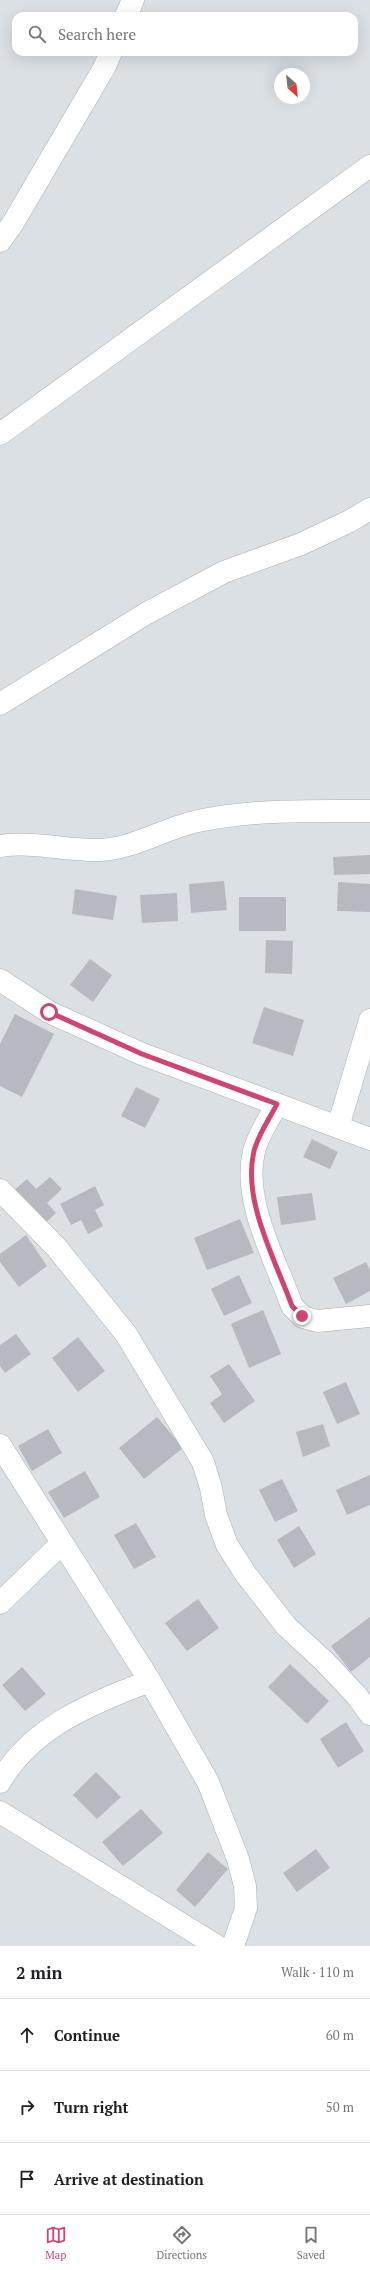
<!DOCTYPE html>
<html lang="en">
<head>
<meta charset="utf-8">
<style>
	:root { --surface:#fff; --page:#f2f2f2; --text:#202124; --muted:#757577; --line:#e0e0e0; --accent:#d14370 }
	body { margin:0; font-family:"PT Serif",serif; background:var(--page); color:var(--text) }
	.compass { position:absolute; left:274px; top:68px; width:36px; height:36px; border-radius:50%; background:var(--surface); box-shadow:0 4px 16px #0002; rotate:153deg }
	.stop { position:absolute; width:12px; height:12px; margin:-9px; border:3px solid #d14370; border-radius:50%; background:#fff }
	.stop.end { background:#d14370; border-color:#fff; box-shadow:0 1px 4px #0008 }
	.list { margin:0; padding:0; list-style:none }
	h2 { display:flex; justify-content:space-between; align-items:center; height:52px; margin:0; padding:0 16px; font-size:17px }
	h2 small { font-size:13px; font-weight:400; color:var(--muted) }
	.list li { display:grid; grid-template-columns:26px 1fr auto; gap:12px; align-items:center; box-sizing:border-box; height:72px; padding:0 16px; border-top:1px solid var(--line) }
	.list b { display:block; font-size:15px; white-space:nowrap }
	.list em { font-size:13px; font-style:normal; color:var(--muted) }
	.icon { flex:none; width:22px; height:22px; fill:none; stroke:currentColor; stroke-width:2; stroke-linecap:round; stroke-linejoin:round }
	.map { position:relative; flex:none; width:370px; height:1946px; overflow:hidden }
	.search { position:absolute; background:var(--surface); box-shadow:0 4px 16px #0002; left:12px; right:12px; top:12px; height:44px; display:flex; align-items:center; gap:10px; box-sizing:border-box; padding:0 14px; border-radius:12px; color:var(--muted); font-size:15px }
	.sheet { height:268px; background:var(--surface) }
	nav { display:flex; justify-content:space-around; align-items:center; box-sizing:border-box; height:56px; border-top:1px solid var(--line); background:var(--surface); font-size:11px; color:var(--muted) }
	nav a { display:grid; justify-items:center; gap:2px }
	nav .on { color:var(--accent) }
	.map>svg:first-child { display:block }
</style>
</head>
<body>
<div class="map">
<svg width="370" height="1946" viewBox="0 0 370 1946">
	<rect width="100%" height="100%" fill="#dbe0e5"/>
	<path fill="#b7b9c0" d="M 370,855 L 370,874 L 334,875 L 333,857 Z
		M 224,881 L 227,910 L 191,913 L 189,884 Z
		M 338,882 L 370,884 L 370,912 L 337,911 Z
		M 75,889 L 117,896 L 113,920 L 72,914 Z
		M 177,893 L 178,921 L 142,923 L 140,895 Z
		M 239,897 L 286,897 L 286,931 L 239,931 Z
		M 266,940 L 293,941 L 292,974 L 265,973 Z
		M 90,959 L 112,975 L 93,1002 L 70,985 Z
		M 264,1007 L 304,1020 L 293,1056 L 252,1043 Z
		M 15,1014 L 54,1034 L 22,1097 L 0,1086 L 0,1044 Z
		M 136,1087 L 160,1099 L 145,1128 L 121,1116 Z
		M 312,1139 L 338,1152 L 330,1169 L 303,1157 Z
		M 50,1177 L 62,1189 L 47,1203 L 56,1213 L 41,1227 L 10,1194 L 27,1179 L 36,1189 Z
		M 95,1186 L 104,1205 L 95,1210 L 103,1226 L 88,1234 L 81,1220 L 71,1225 L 60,1204 Z
		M 312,1193 L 316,1220 L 281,1225 L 277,1197 Z
		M 240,1219 L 254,1253 L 207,1270 L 194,1238 Z
		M 26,1235 L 47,1266 L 19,1287 L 0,1262 L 0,1254 Z
		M 366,1262 L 370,1270 L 370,1291 L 346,1304 L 333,1278 Z
		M 239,1275 L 252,1303 L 224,1316 L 211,1289 Z
		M 263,1310 L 281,1354 L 249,1368 L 231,1324 Z
		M 16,1334 L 31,1354 L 5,1373 L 0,1366 L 0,1345 Z
		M 78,1337 L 105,1371 L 78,1392 L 52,1358 Z
		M 229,1364 L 255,1401 L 224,1423 L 210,1403 L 222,1394 L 210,1376 Z
		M 346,1382 L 360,1414 L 337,1424 L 323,1392 Z
		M 157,1417 L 183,1448 L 144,1479 L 119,1448 Z
		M 323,1424 L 330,1446 L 303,1457 L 296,1432 Z
		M 48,1429 L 62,1453 L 32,1471 L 18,1446 Z
		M 85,1471 L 100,1497 L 64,1518 L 48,1492 Z
		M 370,1475 L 370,1505 L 347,1515 L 336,1490 Z
		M 282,1479 L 298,1511 L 275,1522 L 259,1490 Z
		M 136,1523 L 156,1557 L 134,1569 L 114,1535 Z
		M 299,1526 L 316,1554 L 294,1568 L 277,1540 Z
		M 198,1599 L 219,1628 L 187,1651 L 165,1623 Z
		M 370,1617 L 370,1657 L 351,1672 L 331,1646 Z
		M 290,1664 L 329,1701 L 307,1724 L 268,1687 Z
		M 22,1667 L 46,1694 L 25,1711 L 2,1685 Z
		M 346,1722 L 364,1751 L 338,1768 L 320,1739 Z
		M 96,1772 L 121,1797 L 97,1819 L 73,1795 Z
		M 141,1809 L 163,1833 L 123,1866 L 102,1842 Z
		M 316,1849 L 330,1868 L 297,1892 L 283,1873 Z
		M 208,1852 L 228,1869 L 195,1907 L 176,1890 Z"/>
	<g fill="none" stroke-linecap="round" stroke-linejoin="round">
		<defs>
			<path id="street" d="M 126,16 L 133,0
				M 0,241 L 13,223 L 104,68 L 111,52
				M 0,434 L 370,166
				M 0,704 L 147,613 L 224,572 L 301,544 L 350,521 L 370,509
				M 0,846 C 33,841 66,851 100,850 C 133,849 165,828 198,821 C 254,809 313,811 370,811
				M 0,980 L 49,1012 L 142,1054 L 370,1139
				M 277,1104 C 270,1118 258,1135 254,1151 C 242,1200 275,1259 292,1306 L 303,1317 L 317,1321 L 370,1316
				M 338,1127 L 370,1020
				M 0,1190 L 56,1247 L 126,1334 L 203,1462 L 211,1488 L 216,1515 L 227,1545 L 245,1573 L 286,1626 L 325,1662 L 357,1696 L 370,1714
				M 0,1445 L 150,1681 L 208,1782 L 238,1859 L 245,1886 L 246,1908 L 233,1946
				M 0,1603 L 62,1543
				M 0,1782 C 32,1726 93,1703 150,1681
				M 0,1812 L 217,1946"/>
		</defs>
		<use href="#street" stroke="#a9adb3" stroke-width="23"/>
		<use href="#street" stroke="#fff" stroke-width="22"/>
	</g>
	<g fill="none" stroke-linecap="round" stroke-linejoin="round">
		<path stroke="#d14370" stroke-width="5" d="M 49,1012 L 142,1054 L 277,1104 C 270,1118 258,1135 254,1151 C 242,1200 275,1259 292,1306 L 302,1316"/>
	</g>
</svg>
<svg class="compass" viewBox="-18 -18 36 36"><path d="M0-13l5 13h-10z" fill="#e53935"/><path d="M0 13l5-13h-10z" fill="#757577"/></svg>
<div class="stop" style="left:49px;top:1012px"></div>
<div class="stop end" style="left:302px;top:1316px"></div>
<div class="search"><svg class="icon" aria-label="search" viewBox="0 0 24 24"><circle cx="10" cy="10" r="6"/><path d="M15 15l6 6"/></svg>Search here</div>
</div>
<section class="sheet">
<h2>2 min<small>Walk · 110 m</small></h2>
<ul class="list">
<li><svg class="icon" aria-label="ahead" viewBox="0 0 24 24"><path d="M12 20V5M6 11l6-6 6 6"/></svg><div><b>Continue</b></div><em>60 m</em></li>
<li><svg class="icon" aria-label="right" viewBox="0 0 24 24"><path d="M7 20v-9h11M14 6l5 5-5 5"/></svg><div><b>Turn right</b></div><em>50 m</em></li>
<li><svg class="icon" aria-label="arrive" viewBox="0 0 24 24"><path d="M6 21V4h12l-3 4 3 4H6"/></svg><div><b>Arrive at destination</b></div></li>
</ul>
</section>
<nav>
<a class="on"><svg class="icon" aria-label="map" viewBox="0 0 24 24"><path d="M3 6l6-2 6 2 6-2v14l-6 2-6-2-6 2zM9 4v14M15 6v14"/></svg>Map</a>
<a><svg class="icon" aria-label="directions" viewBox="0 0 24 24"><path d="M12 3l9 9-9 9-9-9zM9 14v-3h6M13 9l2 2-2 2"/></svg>Directions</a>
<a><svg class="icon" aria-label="saved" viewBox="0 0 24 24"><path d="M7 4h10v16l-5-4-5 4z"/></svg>Saved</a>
</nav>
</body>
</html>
